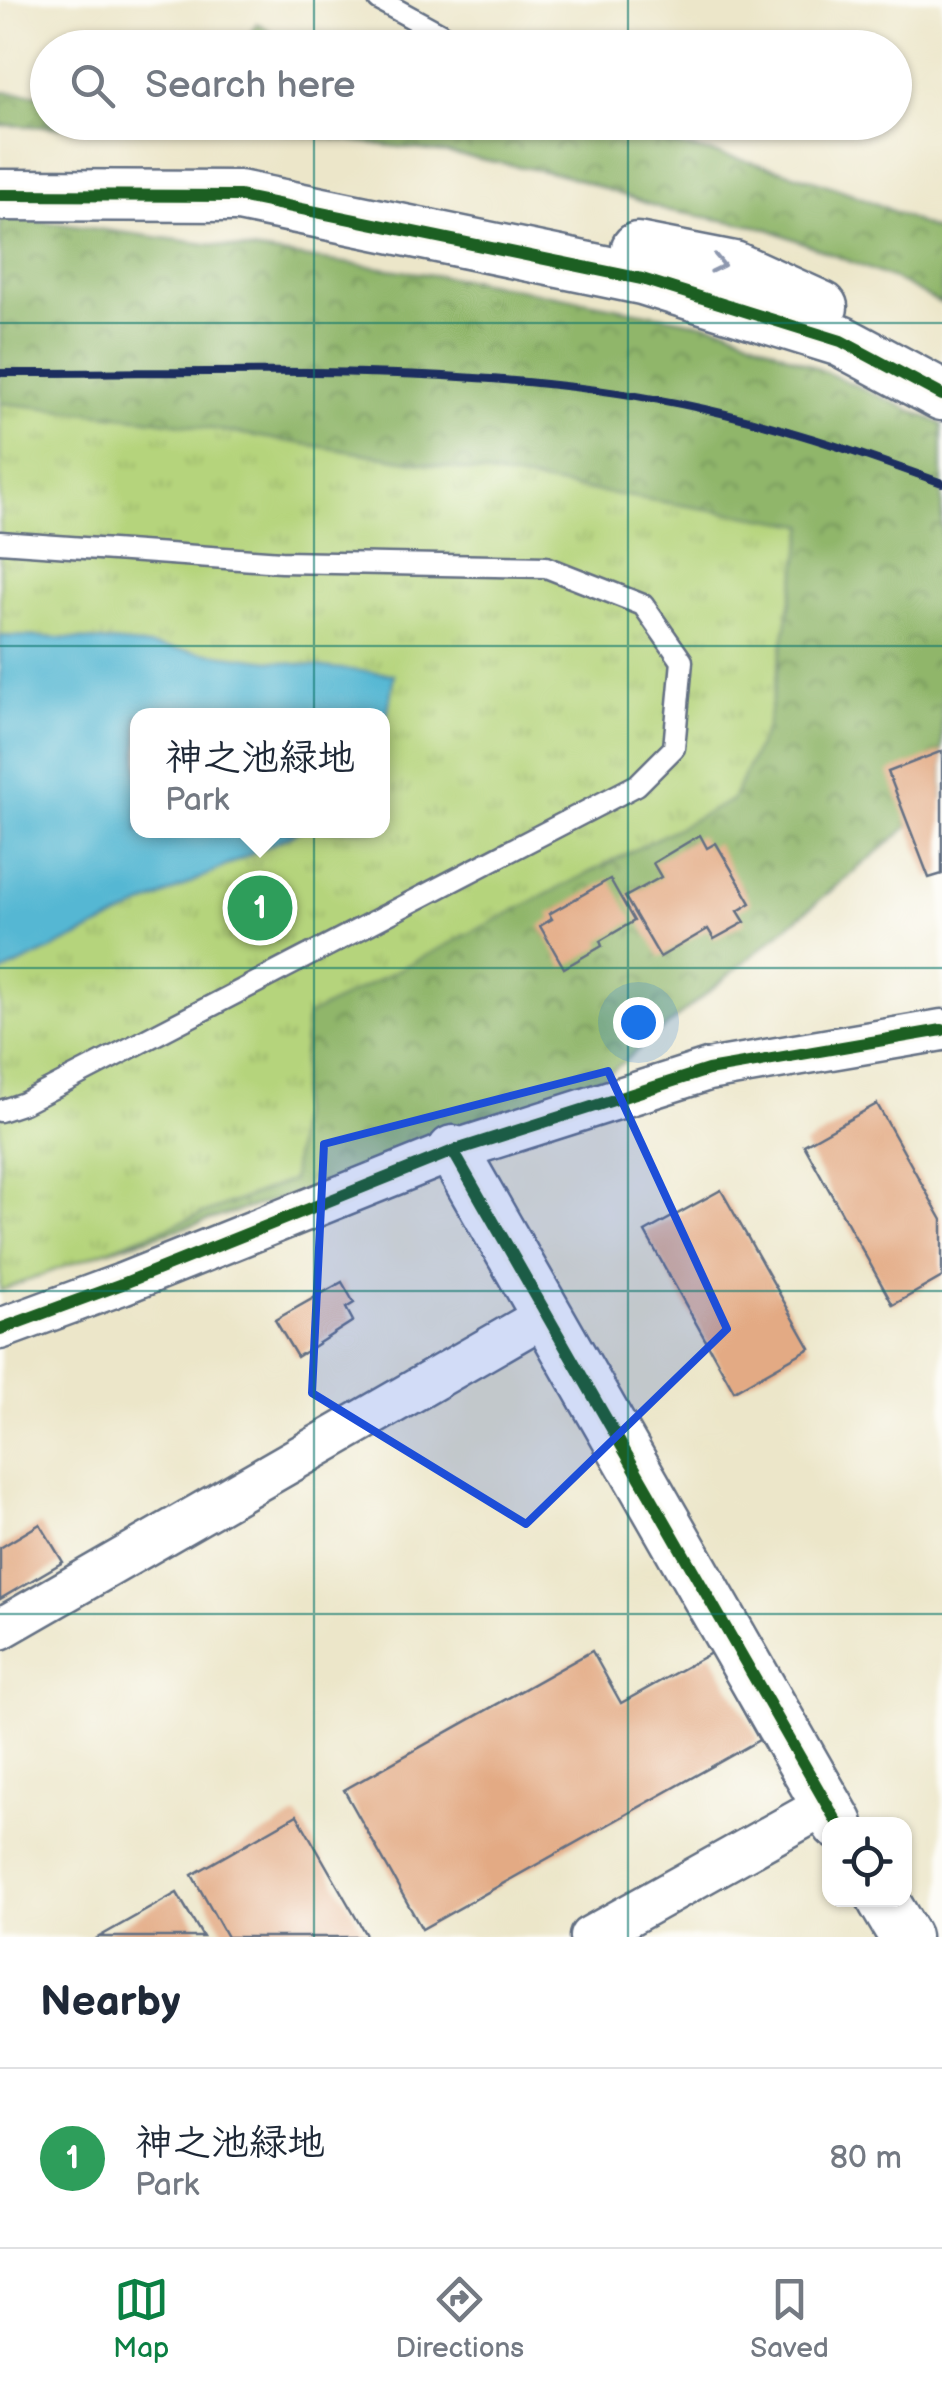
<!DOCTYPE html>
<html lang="en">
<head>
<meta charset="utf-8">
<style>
	:root { --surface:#fff; --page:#f6f6f7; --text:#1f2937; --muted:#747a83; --line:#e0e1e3; --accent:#0b8043 }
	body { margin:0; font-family:"Balsamiq Sans","Klee One",sans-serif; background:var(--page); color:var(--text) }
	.controls { position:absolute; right:30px; bottom:30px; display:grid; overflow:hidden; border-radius:20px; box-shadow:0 2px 8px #0004 }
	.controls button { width:90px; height:90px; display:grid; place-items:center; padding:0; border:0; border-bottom:2px solid var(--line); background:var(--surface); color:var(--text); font:50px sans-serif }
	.you { position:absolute; left:638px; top:1022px; width:35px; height:35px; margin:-25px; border:8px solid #fff; border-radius:50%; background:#1a73e8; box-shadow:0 0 0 15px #1a73e833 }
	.badge { display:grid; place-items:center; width:65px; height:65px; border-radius:50%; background:var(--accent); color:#fff; font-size:32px; font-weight:700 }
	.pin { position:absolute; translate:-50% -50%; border:5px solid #fff; box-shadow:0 2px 10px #0006 }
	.popup { position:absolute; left:130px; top:708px; width:260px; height:130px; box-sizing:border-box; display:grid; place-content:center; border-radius:20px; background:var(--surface); filter:drop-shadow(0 2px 8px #0005); font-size:32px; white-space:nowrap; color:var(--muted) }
	.popup b { font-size:38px; color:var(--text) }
	.popup::after { content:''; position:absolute; left:50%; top:100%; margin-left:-20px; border:20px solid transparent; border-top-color:var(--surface) }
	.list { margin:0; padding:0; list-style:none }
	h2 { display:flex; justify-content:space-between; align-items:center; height:130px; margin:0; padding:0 40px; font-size:42px }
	h2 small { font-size:32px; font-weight:400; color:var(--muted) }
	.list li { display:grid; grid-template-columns:65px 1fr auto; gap:30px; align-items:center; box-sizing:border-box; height:180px; padding:0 40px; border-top:2px solid var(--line) }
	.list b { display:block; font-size:38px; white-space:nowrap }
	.list p { margin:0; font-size:32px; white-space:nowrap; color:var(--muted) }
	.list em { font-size:32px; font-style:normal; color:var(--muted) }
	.icon { flex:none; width:55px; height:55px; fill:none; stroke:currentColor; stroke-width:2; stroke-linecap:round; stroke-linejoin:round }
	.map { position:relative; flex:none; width:942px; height:1937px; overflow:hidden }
	.search { position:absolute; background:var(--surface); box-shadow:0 2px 8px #0004; left:30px; right:30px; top:30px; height:110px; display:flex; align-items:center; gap:25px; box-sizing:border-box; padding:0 35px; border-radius:55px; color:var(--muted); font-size:38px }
	.sheet { height:310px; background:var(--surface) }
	nav { display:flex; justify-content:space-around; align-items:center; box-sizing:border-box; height:140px; border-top:2px solid var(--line); background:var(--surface); font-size:28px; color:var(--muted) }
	nav a { display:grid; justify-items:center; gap:5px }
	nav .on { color:var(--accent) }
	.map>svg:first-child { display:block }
</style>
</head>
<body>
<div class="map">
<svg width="942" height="1937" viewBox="0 0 942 1937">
	<defs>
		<pattern id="forest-crowns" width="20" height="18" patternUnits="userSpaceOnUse" patternTransform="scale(2.5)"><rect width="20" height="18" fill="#90b66b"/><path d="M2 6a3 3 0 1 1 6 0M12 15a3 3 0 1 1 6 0" fill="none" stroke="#75945b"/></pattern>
		<pattern id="park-tufts" width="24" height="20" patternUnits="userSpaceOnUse" patternTransform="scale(2.5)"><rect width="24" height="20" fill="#b5d47b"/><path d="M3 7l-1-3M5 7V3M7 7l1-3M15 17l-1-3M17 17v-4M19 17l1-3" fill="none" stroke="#9bb66d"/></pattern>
	</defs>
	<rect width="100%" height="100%" fill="#fdfcf7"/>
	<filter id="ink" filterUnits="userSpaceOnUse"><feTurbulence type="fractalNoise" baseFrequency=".01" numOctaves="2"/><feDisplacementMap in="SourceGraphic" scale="20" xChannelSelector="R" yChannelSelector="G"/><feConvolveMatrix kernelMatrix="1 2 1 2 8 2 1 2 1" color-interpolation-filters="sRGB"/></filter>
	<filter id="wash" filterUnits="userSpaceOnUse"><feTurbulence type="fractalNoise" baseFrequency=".0048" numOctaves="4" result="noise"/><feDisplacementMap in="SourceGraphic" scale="40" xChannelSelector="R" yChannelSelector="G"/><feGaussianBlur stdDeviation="2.25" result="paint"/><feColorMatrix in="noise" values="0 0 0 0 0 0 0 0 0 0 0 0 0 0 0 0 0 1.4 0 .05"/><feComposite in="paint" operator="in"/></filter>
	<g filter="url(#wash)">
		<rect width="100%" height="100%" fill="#ece6c9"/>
		<path fill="url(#forest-crowns)" stroke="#567264" stroke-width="2.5" d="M 257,23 L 297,47 L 243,47 Z
			M 0,92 L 47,95 L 48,122 L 525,123 C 627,132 754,157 850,193 C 881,205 911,220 942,233 L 942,304 L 894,279 L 766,228 L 666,210 L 565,175 L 447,153 L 209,123 L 56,127 L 0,125 Z
			M 0,218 L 17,218 L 476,281 L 727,328 L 942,424 L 942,799 L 605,1077 L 312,1189 L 0,1283 L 382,830 L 473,733 L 0,578 Z"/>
		<path fill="url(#park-tufts)" stroke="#68826c" stroke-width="2.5" fill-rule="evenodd" d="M 0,403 L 156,420 L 805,525 L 767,727 L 732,800 L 307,1016 L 292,1180 L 0,1291 ZM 138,716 L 382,716 L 382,830 L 138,830 Z"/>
		<path fill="#55b7d3" stroke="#387398" stroke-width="2.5" d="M 0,636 C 132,637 263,664 394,674 L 383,740 L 382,716 L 138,716 L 138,830 L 299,831 L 0,974 Z"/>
		<g id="blocks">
			<path fill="#e3aa84" d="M 942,751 L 942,874 L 929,878 L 888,772 Z
				M 700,835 L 707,848 L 716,843 L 751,903 L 738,911 L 745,922 L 714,939 L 708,929 L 660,957 L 625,897 L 661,877 L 653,863 Z
				M 610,879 L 634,921 L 600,941 L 602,946 L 564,968 L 540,926 L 552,919 L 549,914 Z
				M 877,1104 L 942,1220 L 942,1277 L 893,1305 L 804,1145 Z
				M 721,1190 L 810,1348 L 734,1391 L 645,1232 Z
				M 342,1282 L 354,1303 L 346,1308 L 353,1321 L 297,1357 L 275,1320 Z
				M 40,1524 L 63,1562 L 0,1599 L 0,1548 Z
				M 592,1651 L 621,1703 L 711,1653 L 759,1740 L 422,1929 L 344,1790 Z
				M 297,1815 L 367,1937 L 227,1937 L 192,1875 Z
				M 177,1893 L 203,1937 L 99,1937 Z"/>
		</g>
	</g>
	<g filter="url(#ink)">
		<use href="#blocks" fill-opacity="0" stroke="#646f83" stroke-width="2.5"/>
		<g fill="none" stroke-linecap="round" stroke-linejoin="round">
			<defs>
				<path id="service" d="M 379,0 L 467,48
					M 0,542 L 281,562 L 546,567 L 643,605 L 682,661 L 674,748 L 637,785 L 24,1103 L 0,1111"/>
				<path id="minor" d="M 0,1329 L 122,1284 L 453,1151 L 708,1070 L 942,1030
					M 0,1629 L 546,1315
					M 590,1937 L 826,1805"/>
				<path id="tertiary" d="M 0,195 L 239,196 L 642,279 L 841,341 L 942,395
					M 637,248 L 734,267 L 822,307
					M 453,1151 L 838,1824
					M 883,1900 L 905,1937"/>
			</defs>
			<use href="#service" stroke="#646f83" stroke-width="25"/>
			<use href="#minor" stroke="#646f83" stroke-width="45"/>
			<use href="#tertiary" stroke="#646f83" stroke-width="55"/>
			<use href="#service" stroke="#fff" stroke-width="20"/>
			<use href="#minor" stroke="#fff" stroke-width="40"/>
			<use href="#tertiary" stroke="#fff" stroke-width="50"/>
			<path stroke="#1b2f5e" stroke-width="8" d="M 0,373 C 223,374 462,360 681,404 C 770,422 857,452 942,483"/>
			<defs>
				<path id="cycleway" d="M 0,195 L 239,196 L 642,279 L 841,341 L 942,395
					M 453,1151 L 838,1824
					M 0,1329 L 122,1284 L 453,1151 L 708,1070 L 942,1030"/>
			</defs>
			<use href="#cycleway" stroke="#fdfcf7" stroke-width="19"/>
			<use href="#cycleway" stroke="#1b5e20" stroke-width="12"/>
		</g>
		<defs><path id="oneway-chevron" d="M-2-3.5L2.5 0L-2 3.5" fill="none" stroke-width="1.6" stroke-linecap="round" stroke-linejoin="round" transform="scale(2.5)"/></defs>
		<use stroke="#8d97ae" href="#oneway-chevron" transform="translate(718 264) rotate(12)"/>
	</g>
	<path fill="#1d4ed8" fill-opacity="0.2" stroke="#1d4ed8" stroke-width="8" stroke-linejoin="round" d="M 608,1071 L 727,1329 L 526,1524 L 312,1393 L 324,1144 Z"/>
	<path fill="none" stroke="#0f766e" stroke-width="2.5" stroke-opacity="0.55" d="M 314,0 L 314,48M 628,0 L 628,48M 314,122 L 314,1937M 628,122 L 628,1937M 0,323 L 942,323M 0,646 L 942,646M 0,968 L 942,968M 0,1291 L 942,1291M 0,1614 L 942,1614"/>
</svg>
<div class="controls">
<button><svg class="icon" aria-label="locate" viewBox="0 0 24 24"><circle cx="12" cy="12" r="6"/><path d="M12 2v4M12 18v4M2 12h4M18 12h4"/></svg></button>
</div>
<div class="you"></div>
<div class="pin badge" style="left:260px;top:908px;background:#2e9e5b">1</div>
<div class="popup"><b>神之池緑地</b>Park</div>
<div class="search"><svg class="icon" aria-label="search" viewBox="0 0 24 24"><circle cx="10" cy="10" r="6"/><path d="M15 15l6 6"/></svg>Search here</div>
</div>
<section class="sheet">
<h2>Nearby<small></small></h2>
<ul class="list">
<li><span class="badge" style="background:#2e9e5b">1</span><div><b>神之池緑地</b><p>Park</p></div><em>80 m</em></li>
</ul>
</section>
<nav>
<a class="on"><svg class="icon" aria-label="map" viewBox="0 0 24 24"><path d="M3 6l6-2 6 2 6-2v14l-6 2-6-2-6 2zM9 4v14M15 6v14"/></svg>Map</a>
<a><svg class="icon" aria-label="directions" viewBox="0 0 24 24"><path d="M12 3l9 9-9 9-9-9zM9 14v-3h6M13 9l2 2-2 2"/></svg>Directions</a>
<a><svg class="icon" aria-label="saved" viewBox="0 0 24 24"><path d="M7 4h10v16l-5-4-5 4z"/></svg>Saved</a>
</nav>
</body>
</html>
